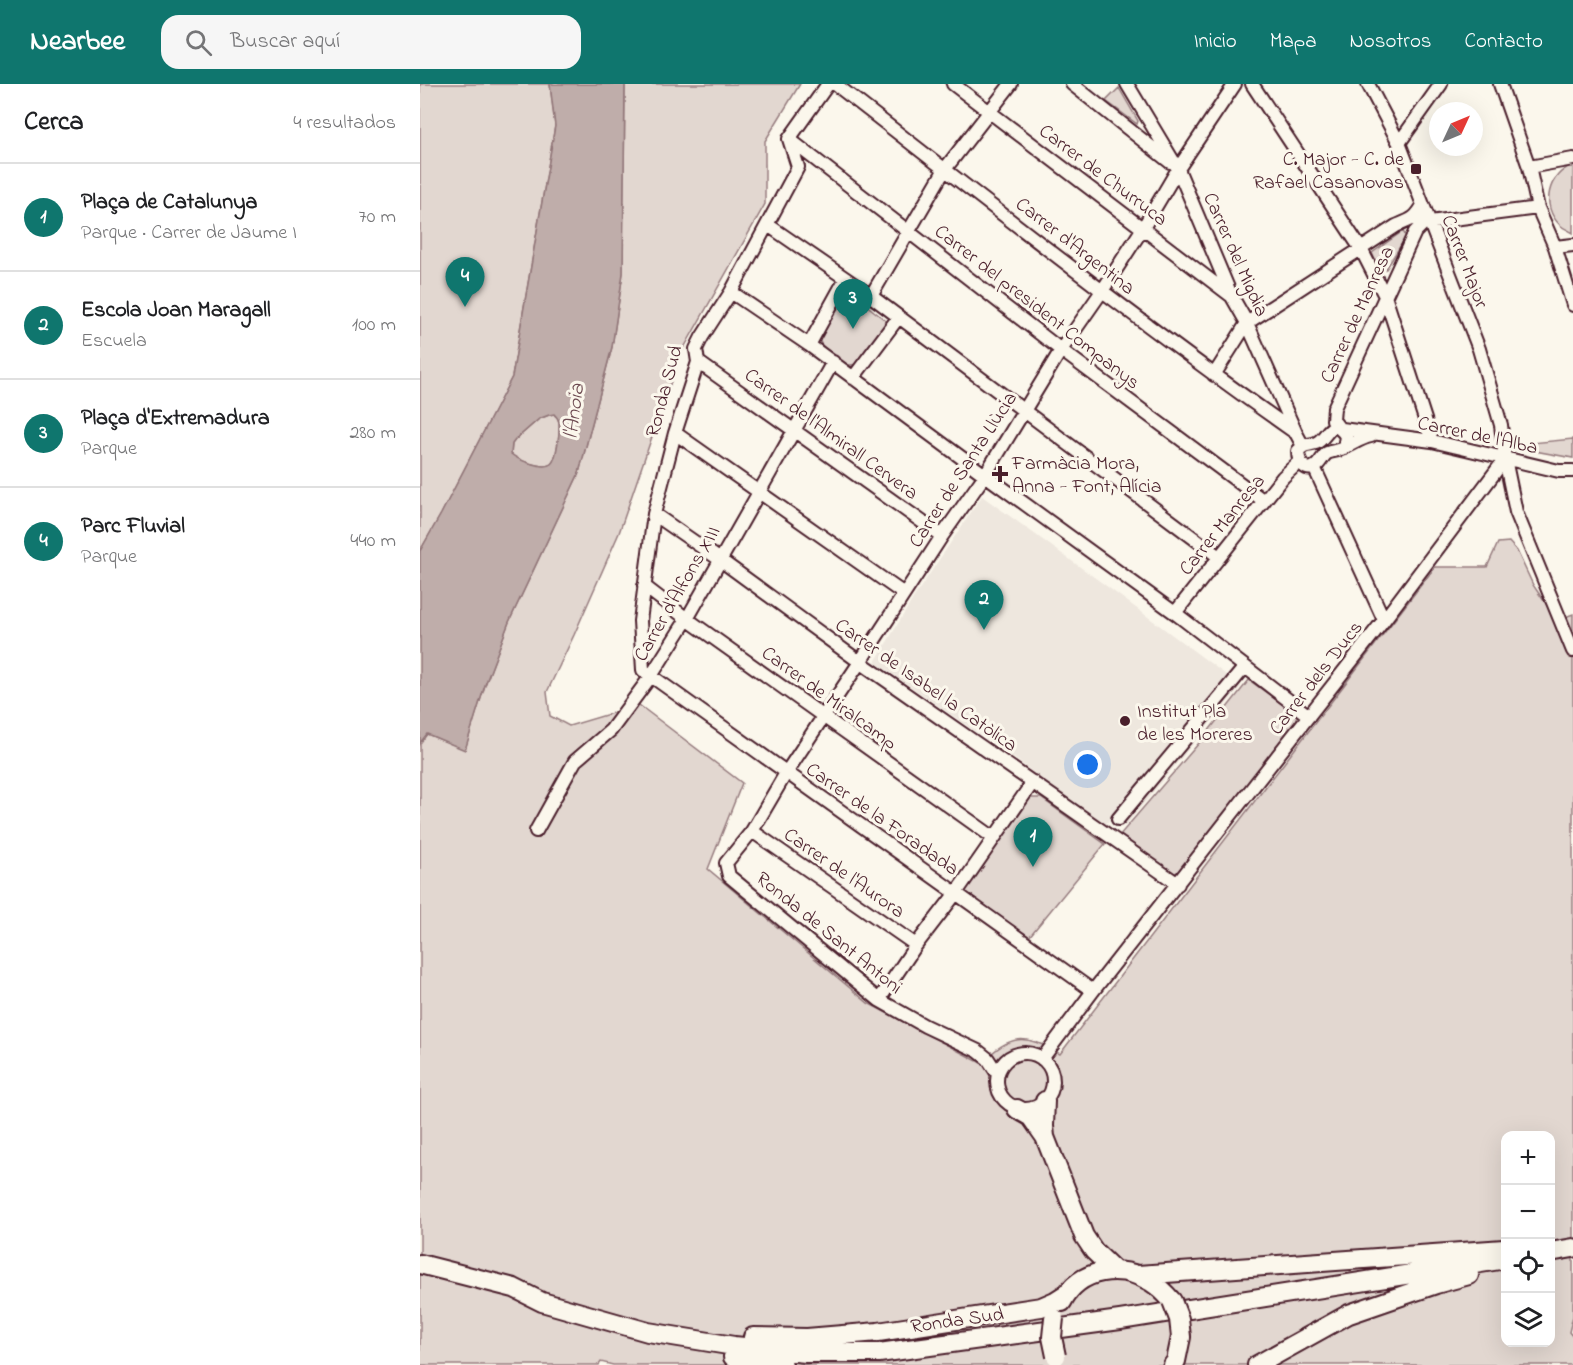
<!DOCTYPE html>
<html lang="es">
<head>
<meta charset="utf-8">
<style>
	:root { --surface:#fff; --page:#f6f6f6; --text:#202124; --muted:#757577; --line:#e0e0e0; --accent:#0f766e }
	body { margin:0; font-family:"Indie Flower",sans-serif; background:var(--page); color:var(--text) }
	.controls { position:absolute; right:18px; bottom:18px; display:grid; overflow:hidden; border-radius:12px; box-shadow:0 6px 24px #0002 }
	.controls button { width:54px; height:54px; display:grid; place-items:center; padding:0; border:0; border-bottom:2px solid var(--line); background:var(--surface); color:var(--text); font:30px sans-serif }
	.compass { position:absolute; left:1009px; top:18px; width:54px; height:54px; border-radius:50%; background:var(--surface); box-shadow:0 6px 24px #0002; rotate:46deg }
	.you { position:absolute; left:668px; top:681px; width:21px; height:21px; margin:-15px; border:4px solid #fff; border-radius:50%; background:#1a73e8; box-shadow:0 0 0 9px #1a73e833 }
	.badge { display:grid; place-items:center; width:39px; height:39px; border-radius:50%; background:var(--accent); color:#fff; font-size:20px; font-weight:700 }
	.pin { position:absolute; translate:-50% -50px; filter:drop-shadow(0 2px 3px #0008) }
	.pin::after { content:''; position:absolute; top:32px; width:21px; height:18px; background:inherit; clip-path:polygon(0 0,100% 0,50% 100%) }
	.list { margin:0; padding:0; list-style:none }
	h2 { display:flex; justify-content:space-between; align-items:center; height:78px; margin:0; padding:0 24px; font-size:26px }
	h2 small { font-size:20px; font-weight:400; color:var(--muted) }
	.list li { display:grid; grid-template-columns:39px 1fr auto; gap:18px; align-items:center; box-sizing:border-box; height:108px; padding:0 24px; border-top:2px solid var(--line) }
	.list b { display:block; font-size:22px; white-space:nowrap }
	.list p { margin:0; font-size:20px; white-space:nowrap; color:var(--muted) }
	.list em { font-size:20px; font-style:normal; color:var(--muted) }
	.icon { flex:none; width:33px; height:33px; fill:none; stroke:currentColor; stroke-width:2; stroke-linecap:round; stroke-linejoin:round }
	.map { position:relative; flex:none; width:1153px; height:1281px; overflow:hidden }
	header { display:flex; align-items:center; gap:36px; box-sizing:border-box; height:84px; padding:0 30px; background:var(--accent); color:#fff }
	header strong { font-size:28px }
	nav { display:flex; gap:33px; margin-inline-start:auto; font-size:21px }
	.search { width:420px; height:54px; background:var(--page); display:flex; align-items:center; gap:15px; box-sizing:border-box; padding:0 21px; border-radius:18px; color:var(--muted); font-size:22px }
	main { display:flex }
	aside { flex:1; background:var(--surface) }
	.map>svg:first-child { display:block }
</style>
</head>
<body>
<header>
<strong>Nearbee</strong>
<div class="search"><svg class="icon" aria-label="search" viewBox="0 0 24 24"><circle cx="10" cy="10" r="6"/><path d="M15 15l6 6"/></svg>Buscar aquí</div>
<nav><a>Inicio</a><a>Mapa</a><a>Nosotros</a><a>Contacto</a></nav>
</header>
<main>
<aside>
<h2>Cerca<small>4 resultados</small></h2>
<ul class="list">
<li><span class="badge">1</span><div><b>Plaça de Catalunya</b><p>Parque · Carrer de Jaume I</p></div><em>70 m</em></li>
<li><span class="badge">2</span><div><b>Escola Joan Maragall</b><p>Escuela</p></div><em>100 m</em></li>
<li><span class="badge">3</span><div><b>Plaça d'Extremadura</b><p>Parque</p></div><em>280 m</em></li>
<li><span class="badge">4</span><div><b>Parc Fluvial</b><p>Parque</p></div><em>440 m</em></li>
</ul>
</aside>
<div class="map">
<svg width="1153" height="1281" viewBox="0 0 1153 1281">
	<rect width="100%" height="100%" fill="#fbf7ec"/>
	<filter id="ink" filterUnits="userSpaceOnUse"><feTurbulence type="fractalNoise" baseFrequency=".0167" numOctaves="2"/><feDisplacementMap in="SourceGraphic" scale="12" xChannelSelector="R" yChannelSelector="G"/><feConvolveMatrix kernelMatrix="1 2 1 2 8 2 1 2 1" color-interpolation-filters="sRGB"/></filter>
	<g filter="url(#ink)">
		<path fill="#eee7de" d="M 562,412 L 685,501 L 821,602 L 705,742 L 692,733 L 684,742 L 590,671 L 455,578 L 494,513 Z"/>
		<path fill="#e2d7d0" stroke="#967b7e" stroke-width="1.5" fill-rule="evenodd" d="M 0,0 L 130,0 L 135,42 L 92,293 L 21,430 L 0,467 Z
			M 205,0 L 380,0 L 345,57 L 345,120 L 260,271 L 199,449 L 154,551 L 127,608 L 130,632 L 149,642 L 219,621 L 322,699 L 288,785 L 448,919 L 561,979 C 591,950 604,949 640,970 L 1015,483 L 1067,483 L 1078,459 L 1089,458 L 1097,467 L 1113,501 L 1137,536 L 1153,530 L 1153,1232 L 1149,1248 L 1153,1253 L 1153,1281 L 193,1281 L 181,1278 L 179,1281 L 0,1281 L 0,659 L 7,650 L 45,665 L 65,601 L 89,538 L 159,389 L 192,263 L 203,189 ZM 1086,1052 L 1130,1052 L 1130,1258 L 1086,1258 Z
			M 699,4 L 718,37 L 717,40 L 686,17 Z
			M 1153,81 L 1153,149 C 1149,146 1144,145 1140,141 C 1120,122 1128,90 1153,81 Z
			M 983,147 L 986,153 L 966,185 L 960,187 L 952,169 Z
			M 430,210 L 435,212 L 465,236 L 464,243 L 437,280 C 432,281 430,282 426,280 C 417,276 401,264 399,255 L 424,211 Z
			M 134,330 C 137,334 138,333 139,338 C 140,345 137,376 131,380 C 123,386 98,376 91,370 L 92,360 L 95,356 L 119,335 L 129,331 Z
			M 1153,355 L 1153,374 L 1104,365 L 1100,360 Z
			M 829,596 L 877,631 L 877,639 L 759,790 L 749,788 L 698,753 L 779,659 Z
			M 609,714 L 621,714 L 685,760 L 609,853 L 545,807 Z"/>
		<path fill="#bfadaa" stroke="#907477" stroke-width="1.5" fill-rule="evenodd" d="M 130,0 L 205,0 L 203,189 L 192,263 L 159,389 L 89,538 L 65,601 L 45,666 L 7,650 L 0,659 L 0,467 L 21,430 L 92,293 L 135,42 ZM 134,330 C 137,334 138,333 139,338 C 140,345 137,376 131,380 C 123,386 98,376 91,370 L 92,360 L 95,356 L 119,335 L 129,331 Z"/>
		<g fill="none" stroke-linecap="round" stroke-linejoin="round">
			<defs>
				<path id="minor" d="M 415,0 C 567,118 718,238 876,349
					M 533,0 L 810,211
					M 652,0 L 750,78
					M 707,0 L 758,85 L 811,211 L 827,239 L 876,349 L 883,362
					M 832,0 L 941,165 L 965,212 L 1012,357
					M 948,0 L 979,59 L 1059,265 L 1081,341 L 1085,375 L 1096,428 L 1153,567
					M 1080,0 L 1109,83 L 1118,124 L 1135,163 L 1153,221
					M 369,55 L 378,83 L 311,208 L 282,253 L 276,265 L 278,278 L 255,349 L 234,430 L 220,537 L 223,586 L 673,907
					M 369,55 L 641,266 L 844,417
					M 369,55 L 408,0
					M 979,59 L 1021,0
					M 1109,83 L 1153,75
					M 1010,138 L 1118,124
					M 348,141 L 451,212 L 799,473
					M 1135,163 L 1153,161
					M 311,208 L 389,261 L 565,391 L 755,529 L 889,632
					M 451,212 L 525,85 L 591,0
					M 389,261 L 425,196
					M 278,278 L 522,452
					M 794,291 L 827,239 L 976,142 C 990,136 996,135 1003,121
					M 433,294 L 478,234
					M 919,344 L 913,336 L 914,324 L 995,148 L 1008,135
					M 922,345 L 1012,357 L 1139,387 L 1153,387
					M 255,349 L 484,510
					M 924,364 L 926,352 C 911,330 908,354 896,359 C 888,362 885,359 878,367 C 878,378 887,392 898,380 C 902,376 903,372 907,369 C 912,367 916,367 921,365 C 932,361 940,354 951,352
					M 894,383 L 964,536
					M 234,430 L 299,475 L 440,578 L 758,800
					M 224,502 L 267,535 L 574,754
					M 755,529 L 863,393 L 879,378
					M 698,735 L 824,584
					M 116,747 L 155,677 L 191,646 L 231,592 L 267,535 L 413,278
					M 332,747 L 496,861
					M 459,916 L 496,861 L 536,809 L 613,698
					M577 997a28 28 0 1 1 56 0a28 28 0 1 1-56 0Z
					M 622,975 L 673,907 L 964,536 L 1085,375
					M 577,989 L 568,975 L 558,967 L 505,942 L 459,916 L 309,792 L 306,779 L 332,747 L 366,689 L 403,633 L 440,578 L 522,452 L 565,391 L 641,266 L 682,207 L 723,144 L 758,85 L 815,0"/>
				<path id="highway" d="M 597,1025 L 611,1033 L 625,1053 L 664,1152 L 674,1167 L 694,1186
					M 625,1053 L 624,1042 L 625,1017
					M 1130,1168 L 1153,1164
					M 0,1180 L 94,1204 L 122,1218 L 228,1248 L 314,1262 L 386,1269 L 459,1269 L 700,1236 L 1086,1175
					M 718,1191 L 1084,1165
					M 642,1218 C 659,1184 701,1179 731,1198 C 739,1203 746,1210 752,1217
					M 333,1253 L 387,1254 L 458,1248 L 621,1223 L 635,1217 L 646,1210
					M 313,1273 L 363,1281
					M 753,1281 L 756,1277 L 761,1253
					M 837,1281 L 929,1230 L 1016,1200 L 1049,1191"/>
			</defs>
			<use href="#minor" stroke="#4a1f2b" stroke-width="16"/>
			<use href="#highway" stroke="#4a1f2b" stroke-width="22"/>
			<use href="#minor" stroke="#fbf7ec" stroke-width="12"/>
			<use href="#highway" stroke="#fbf7ec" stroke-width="18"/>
			<defs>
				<path id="highway-bridge" d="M 752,1217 L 759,1235 L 761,1253
					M 634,1234 L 632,1253 L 636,1272"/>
			</defs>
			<use href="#highway-bridge" stroke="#4a1f2b" stroke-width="22" stroke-linecap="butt"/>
			<use href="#highway-bridge" stroke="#fbf7ec" stroke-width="18"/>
		</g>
	</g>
	<g fill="#4a1f2b" stroke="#fbf7ec" stroke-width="2">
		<rect x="990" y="79" width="12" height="12" rx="3"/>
		<path d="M577 381h6v6h6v6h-6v6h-6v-6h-6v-6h6z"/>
		<circle cx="705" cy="637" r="6"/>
	</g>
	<g text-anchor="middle" stroke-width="6" stroke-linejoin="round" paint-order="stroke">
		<g font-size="20" fill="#4a1f2b" stroke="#fbf7ec" text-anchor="start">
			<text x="984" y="81" text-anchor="end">C. Major - C. de<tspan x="984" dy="23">Rafael Casanovas</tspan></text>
			<text x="592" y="385">Farmàcia Mora,<tspan x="592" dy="23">Anna - Font, Alícia</tspan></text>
			<text x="717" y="633">Institut Pla<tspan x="717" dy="23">de les Moreres</tspan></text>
		</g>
		<g font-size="20" fill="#4a1f2b" stroke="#fbf7ec">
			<text transform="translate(684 90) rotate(37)" y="7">Carrer de Churruca</text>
			<text transform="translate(656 161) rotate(38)" y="7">Carrer d'Argentina</text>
			<text transform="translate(817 170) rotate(66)" y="7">Carrer del Migdia</text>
			<text transform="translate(1046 177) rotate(69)" y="7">Carrer Major</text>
			<text transform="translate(618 222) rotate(38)" y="7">Carrer del president Companys</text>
			<text transform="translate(936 230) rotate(-65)" y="7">Carrer de Manresa</text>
			<text transform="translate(243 307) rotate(-75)" y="7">Ronda Sud</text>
			<text transform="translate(412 349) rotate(36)" y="7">Carrer de l'Almirall Cervera</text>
			<text transform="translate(1058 350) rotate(12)" y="7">Carrer de l'Alba</text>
			<text transform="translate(542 385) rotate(-57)" y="7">Carrer de Santa Llùcia</text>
			<text transform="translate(801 440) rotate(-51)" y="7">Carrer Manresa</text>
			<text transform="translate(256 509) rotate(-60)" y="7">Carrer d'Alfons XIII</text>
			<text transform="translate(895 593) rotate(-52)" y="7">Carrer dels Ducs</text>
			<text transform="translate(507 600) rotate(35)" y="7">Carrer de Isabel la Catòlica</text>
			<text transform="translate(410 613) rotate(36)" y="7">Carrer de Miralcamp</text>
			<text transform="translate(463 734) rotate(35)" y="7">Carrer de la Foradada</text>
			<text transform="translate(425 788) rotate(35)" y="7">Carrer de l'Aurora</text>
			<text transform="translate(410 848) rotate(39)" y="7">Ronda de Sant Antoni</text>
			<text transform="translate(537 1235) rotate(-8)" y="7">Ronda Sud</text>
		</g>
		<g font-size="21" font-style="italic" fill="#6d4a51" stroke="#fbf7ec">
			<text transform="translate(153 327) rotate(-83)" y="7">l'Anoia</text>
		</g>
	</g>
</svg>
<div class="controls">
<button>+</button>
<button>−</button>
<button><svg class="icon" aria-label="locate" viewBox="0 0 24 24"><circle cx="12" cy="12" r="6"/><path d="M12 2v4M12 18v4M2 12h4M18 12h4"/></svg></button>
<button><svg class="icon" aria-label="layers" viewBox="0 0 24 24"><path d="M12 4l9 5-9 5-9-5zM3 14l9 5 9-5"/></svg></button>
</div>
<svg class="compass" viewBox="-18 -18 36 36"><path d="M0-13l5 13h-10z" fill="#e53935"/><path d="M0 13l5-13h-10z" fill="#757577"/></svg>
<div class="you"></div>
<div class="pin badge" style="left:613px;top:783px">1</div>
<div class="pin badge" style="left:564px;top:546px">2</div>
<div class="pin badge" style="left:433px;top:245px">3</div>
<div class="pin badge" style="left:45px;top:223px">4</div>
</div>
</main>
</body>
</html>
